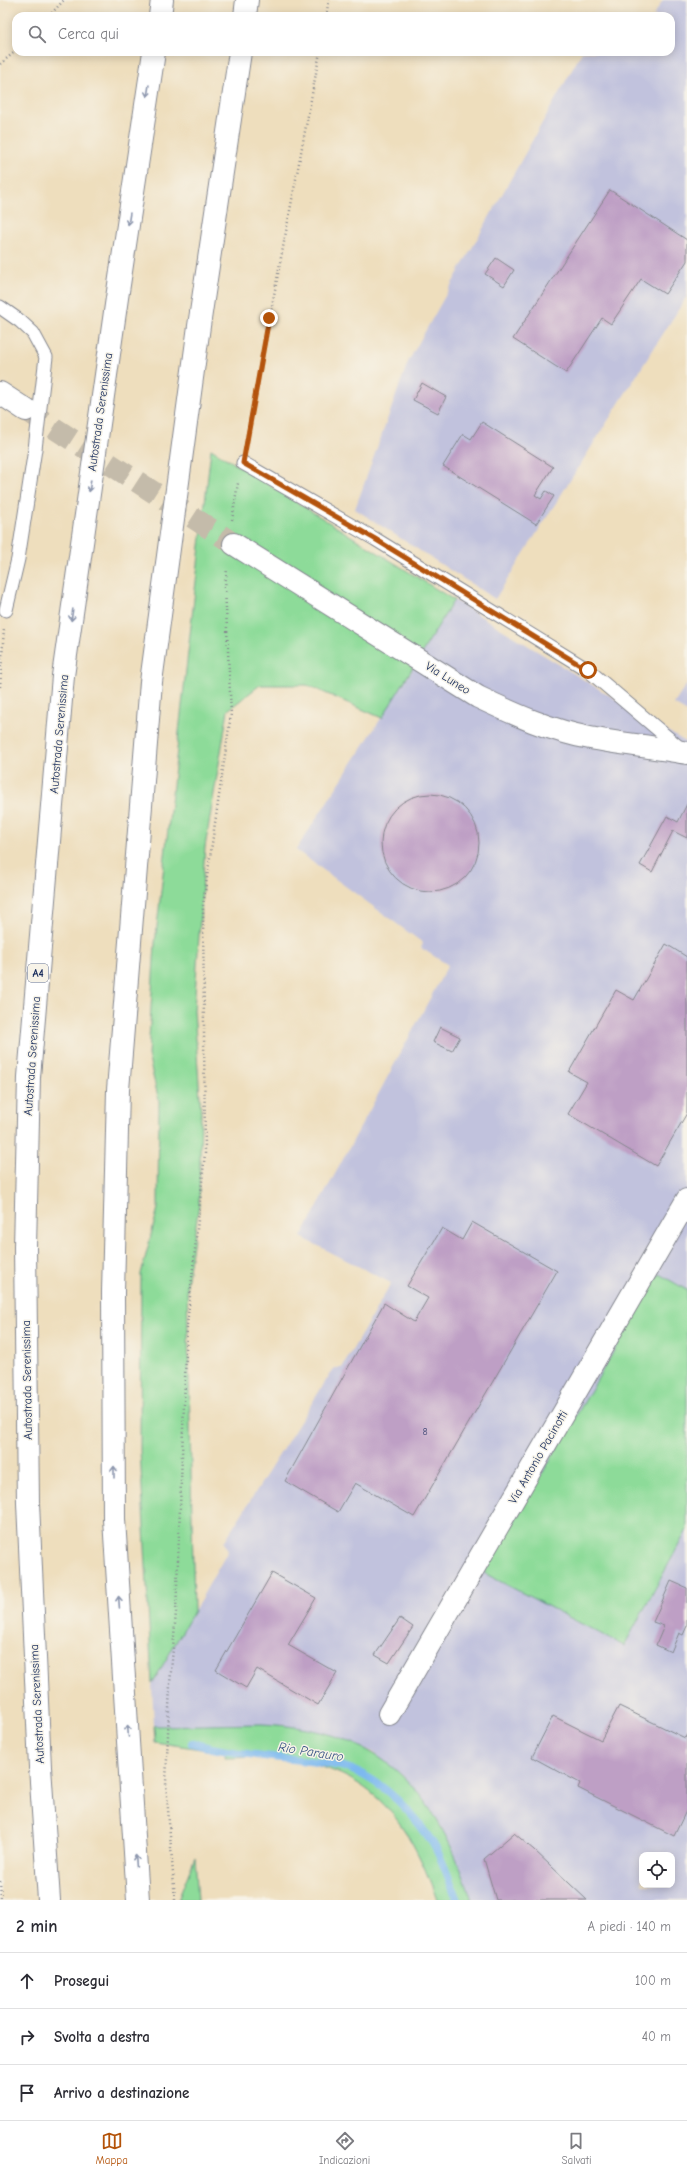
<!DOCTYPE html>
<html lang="it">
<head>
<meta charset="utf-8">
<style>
	:root { --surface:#fff; --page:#f7f7f7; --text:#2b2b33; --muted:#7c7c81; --line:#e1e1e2; --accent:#b45309 }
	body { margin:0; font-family:"Comic Neue",sans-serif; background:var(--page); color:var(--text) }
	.controls { position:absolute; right:12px; bottom:12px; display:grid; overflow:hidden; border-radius:8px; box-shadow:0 2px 10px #0003 }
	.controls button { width:36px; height:36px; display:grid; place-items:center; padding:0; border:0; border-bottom:1px solid var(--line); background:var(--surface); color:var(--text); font:20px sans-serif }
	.stop { position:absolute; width:12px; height:12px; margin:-9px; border:3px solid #b45309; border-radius:50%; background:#fff }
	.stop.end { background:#b45309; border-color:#fff; box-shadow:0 1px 4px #0008 }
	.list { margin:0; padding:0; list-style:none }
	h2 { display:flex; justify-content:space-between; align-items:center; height:52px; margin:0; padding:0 16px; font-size:17px }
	h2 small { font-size:13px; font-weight:400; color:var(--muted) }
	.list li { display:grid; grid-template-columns:26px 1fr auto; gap:12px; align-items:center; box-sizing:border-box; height:56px; padding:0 16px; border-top:1px solid var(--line) }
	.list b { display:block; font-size:15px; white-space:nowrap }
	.list em { font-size:13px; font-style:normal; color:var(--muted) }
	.icon { flex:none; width:22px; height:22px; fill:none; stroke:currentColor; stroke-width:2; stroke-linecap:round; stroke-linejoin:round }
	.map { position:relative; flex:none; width:687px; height:1900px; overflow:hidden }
	.search { position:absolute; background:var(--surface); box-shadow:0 2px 10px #0003; left:12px; right:12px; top:12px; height:44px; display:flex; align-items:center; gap:10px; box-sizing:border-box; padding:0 14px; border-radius:12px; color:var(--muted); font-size:15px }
	.sheet { height:220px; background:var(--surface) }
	nav { display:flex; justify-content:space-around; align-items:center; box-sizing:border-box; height:56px; border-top:1px solid var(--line); background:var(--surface); font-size:11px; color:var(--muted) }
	nav a { display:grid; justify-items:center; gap:2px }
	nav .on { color:var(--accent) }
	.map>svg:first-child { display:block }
</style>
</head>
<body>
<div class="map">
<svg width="687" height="1900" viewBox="0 0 687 1900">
	<rect width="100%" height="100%" fill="#f7f3e8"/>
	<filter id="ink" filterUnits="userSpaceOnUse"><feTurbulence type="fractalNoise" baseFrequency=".025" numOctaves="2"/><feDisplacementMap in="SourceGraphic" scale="8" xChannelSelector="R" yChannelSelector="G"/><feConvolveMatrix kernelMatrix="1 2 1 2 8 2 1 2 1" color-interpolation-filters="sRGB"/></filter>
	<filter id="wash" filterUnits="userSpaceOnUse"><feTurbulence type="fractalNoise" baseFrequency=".012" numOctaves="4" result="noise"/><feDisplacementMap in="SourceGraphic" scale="16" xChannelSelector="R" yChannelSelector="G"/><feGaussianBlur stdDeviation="0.9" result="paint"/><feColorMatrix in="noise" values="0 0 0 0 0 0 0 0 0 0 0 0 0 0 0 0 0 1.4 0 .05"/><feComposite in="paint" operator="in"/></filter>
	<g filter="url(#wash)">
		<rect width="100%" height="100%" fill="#eedebd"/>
		<path fill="#c1c2dd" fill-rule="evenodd" d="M 663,0 L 687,0 L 687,296 L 495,599 L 355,509 L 408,362 L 582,52 L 671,52 L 671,16 L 653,16 Z
			M 454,600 L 687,743 L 687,1900 L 472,1900 L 442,1828 L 432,1812 L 403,1776 L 373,1752 L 339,1737 L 282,1725 L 154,1726 L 152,1685 L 228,1551 L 224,1542 L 334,1368 L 342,1368 L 391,1283 L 301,1237 L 448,965 L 421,948 L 423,943 L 296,850 L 409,675 ZM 642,1855 L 672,1855 L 672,1885 L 642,1885 Z
			M 687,684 L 687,712 L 674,704 Z"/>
		<path fill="#8ddb99" stroke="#54857c" d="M 211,449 L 454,600 L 382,718 L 307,685 L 260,685 L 228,710 L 205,847 L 194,1010 L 201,1113 L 199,1205 L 187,1284 L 194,1611 L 152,1684 L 140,1449 L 141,1274 L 158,1208 L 159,1101 L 148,1055 L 155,944 Z
			M 659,1274 L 687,1290 L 687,1530 L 624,1646 L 484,1573 Z
			M 261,1724 C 384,1729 435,1790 472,1900 L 437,1900 C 407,1815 368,1766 274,1758 C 258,1756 241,1758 225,1758 L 226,1753 L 155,1742 L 154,1726 Z
			M 195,1857 L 198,1900 L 178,1900 Z"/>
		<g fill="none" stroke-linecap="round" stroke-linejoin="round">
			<path stroke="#7db9ef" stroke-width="8" d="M 192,1743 C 237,1756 284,1757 330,1764 C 372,1770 407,1805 430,1839 C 442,1856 449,1880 457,1900"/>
		</g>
		<g id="blocks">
			<path fill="#be9fc5" d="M 610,190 L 687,240 L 687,261 L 665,294 L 641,279 L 611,324 L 602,318 L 566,373 L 513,339 Z
				M 496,258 L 514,270 L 504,286 L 485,274 Z
				M 422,383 L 446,397 L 438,413 L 413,400 Z
				M 482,422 L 553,467 L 535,495 L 541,499 L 546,491 L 554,496 L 536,524 L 443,466 L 463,434 L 471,439 Z
				M381 843a49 49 0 1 1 98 0a49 49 0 1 1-98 0Z
				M 687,804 L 687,838 L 673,831 L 652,872 L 640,865 L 667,816 L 678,822 Z
				M 666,944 L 687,957 L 687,1113 L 656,1166 L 568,1114 L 587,1082 L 569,1072 L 616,990 L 634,1000 Z
				M 440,1027 L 460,1037 L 452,1051 L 433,1042 Z
				M 472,1222 L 557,1271 L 414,1517 L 355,1483 L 338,1512 L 285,1481 L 384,1303 L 414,1322 L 428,1298 L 407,1286 L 442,1228 L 462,1240 Z
				M 272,1573 L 316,1598 L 288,1645 L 337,1673 L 318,1705 L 257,1669 L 246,1688 L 216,1670 Z
				M 671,1581 L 687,1588 L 687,1626 L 683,1635 L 679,1633 L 671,1652 L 656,1645 L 664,1626 L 653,1622 Z
				M 400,1618 L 413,1627 L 389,1663 L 375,1655 Z
				M 619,1706 L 685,1738 L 687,1734 L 687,1809 L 674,1836 L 578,1788 L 580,1783 L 532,1757 L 553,1716 L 601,1740 Z
				M 514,1833 L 534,1850 L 587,1900 L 496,1900 L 484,1859 Z"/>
		</g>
	</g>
	<g filter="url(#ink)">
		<use href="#blocks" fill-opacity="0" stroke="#84868e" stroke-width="1"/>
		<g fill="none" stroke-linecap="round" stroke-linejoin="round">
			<path stroke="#c4bbaa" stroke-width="22" stroke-dasharray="22 11" stroke-linecap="butt" d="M 26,410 L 234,544"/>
			<defs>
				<path id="lane" d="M 0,307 L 20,321 L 33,333 L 46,357 L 35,449 L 18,559 L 6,610
					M 243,463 L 375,539 L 588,670 L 681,749"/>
				<path id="street" d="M 389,1714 L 687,1200"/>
				<path id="secondary" d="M 0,393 L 26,410
					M 234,544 L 478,697 C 514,714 551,731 590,738 C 622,744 655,747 687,753"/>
				<path id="highway" d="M 160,16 L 162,0
					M 245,16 L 247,0
					M 49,1900 L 40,1767 L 28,1503 L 25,1247 L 29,1077 L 63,676 L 117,298 L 154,52
					M 138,1900 L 114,1519 L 113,1292 L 118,1090 L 151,682 L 199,326 L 240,52"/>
			</defs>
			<use href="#lane" stroke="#84868e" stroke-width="15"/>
			<use href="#street" stroke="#84868e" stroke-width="24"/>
			<use href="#secondary" stroke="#84868e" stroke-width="24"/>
			<use href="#highway" stroke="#84868e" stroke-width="24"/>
			<path stroke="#84868e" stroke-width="2.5" stroke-dasharray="1 3" stroke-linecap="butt" d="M 49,16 L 64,0
				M 326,16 L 329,0
				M 0,64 L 16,51
				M 246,443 L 320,52
				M 232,520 L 238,483
				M 0,687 L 4,629
				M 0,1881 L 1,1900
				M 175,1900 L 166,1783 L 170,1684 L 176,1612 L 187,1325 L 205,1153 L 203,905 L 231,714 L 225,587 L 227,569"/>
			<use href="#lane" stroke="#fff" stroke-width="13"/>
			<use href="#street" stroke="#fff" stroke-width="22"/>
			<use href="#secondary" stroke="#fff" stroke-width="22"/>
			<use href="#highway" stroke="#fff" stroke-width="22"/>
		</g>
		<defs><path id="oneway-shaft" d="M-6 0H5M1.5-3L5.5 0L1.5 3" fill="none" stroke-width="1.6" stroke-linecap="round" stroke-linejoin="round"/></defs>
		<g stroke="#8d97ae">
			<use href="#oneway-shaft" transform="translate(148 91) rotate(99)"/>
			<use href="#oneway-shaft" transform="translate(129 219) rotate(99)"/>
			<use href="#oneway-shaft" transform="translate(90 486) rotate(98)"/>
			<use href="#oneway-shaft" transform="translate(72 615) rotate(98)"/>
			<use href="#oneway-shaft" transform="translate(114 1472) rotate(-90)"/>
			<use href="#oneway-shaft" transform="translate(119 1602) rotate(-94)"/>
			<use href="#oneway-shaft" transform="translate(128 1731) rotate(-94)"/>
			<use href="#oneway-shaft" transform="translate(136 1861) rotate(-94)"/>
		</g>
	</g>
	<g fill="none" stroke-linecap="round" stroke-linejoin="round" filter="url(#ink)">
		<path stroke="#b45309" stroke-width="5" d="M 269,318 L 243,463 L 375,539 L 588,670"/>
	</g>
	<g text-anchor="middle" stroke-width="3" stroke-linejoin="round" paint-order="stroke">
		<g font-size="10" fill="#444b78">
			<text x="425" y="1435">8</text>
		</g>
		<rect fill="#f7f3e8" stroke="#5d6a87" stroke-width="1" x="28" y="964" width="20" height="18" rx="3"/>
		<g font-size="11" font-weight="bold" fill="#1b2f5e">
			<text x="38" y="977">A4</text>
		</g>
		<g font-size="12" fill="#1b2f5e" stroke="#f7f3e8">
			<text transform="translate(100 412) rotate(-82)" y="4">Autostrada Serenissima</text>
			<text transform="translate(448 678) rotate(32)" y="4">Via Luneo</text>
			<text transform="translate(59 734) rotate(-85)" y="4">Autostrada Serenissima</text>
			<text transform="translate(32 1056) rotate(-86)" y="4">Autostrada Serenissima</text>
			<text transform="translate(27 1380) rotate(-91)" y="4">Autostrada Serenissima</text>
			<text transform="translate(538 1457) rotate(-60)" y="4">Via Antonio Pacinotti</text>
			<text transform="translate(37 1704) rotate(-93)" y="4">Autostrada Serenissima</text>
		</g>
		<g font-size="13" font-style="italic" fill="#345282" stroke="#f7f3e8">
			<text transform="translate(311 1751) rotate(9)" y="5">Rio Parauro</text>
		</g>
	</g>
</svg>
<div class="controls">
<button><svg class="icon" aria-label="locate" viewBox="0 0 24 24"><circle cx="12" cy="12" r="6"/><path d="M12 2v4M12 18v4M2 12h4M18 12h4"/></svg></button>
</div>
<div class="stop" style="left:588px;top:670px"></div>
<div class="stop end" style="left:269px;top:318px"></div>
<div class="search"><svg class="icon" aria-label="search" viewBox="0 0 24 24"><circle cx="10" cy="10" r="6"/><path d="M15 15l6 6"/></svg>Cerca qui</div>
</div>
<section class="sheet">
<h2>2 min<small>A piedi · 140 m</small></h2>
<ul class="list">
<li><svg class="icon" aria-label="ahead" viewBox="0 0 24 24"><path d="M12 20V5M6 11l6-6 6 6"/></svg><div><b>Prosegui</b></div><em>100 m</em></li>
<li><svg class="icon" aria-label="right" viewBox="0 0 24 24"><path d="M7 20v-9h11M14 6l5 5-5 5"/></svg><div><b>Svolta a destra</b></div><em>40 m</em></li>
<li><svg class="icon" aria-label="arrive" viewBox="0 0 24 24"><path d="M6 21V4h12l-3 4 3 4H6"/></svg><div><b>Arrivo a destinazione</b></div></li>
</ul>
</section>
<nav>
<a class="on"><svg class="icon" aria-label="map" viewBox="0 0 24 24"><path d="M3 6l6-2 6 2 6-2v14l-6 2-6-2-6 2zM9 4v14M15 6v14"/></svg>Mappa</a>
<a><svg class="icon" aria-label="directions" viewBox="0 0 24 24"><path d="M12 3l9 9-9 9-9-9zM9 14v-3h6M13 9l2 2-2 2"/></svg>Indicazioni</a>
<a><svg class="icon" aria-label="saved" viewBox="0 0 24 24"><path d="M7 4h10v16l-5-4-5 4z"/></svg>Salvati</a>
</nav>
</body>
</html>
